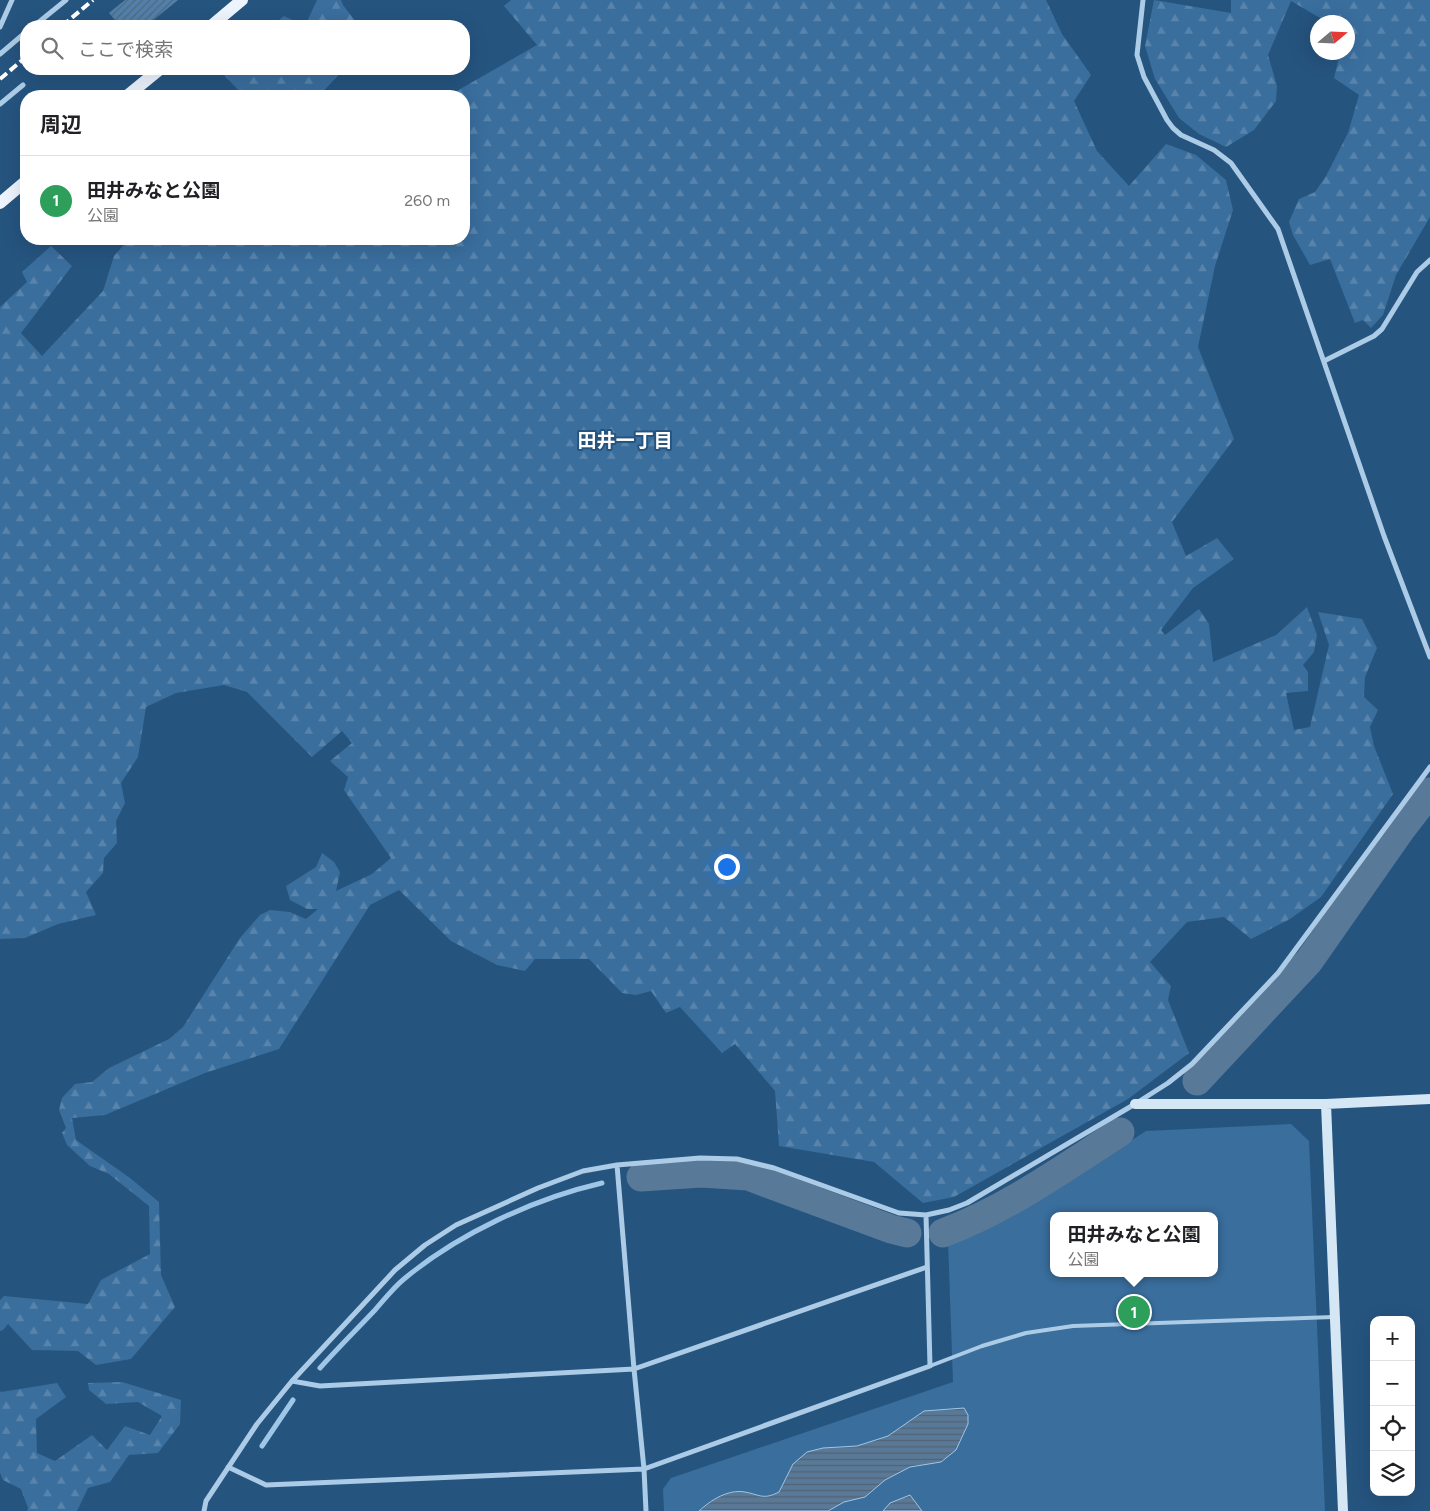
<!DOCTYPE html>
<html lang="ja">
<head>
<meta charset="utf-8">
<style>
	:root { --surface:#fff; --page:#f6f6f6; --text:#202124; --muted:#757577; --line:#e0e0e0; --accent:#7d6946 }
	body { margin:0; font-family:Figtree,"Noto Sans JP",sans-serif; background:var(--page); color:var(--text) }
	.controls { position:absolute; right:15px; bottom:15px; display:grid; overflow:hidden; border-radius:10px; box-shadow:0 5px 20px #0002 }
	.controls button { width:45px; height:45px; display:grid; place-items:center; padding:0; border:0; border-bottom:1px solid var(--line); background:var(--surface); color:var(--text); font:25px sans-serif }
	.compass { position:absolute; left:1310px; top:15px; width:45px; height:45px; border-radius:50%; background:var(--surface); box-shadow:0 5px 20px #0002; rotate:71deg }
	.you { position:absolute; left:726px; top:866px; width:18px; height:18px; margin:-12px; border:4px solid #fff; border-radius:50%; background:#1a73e8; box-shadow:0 0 0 8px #1a73e833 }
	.badge { display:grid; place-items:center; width:32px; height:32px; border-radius:50%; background:var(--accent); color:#fff; font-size:16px; font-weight:700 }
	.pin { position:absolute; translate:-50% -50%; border:2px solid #fff; box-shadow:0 1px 5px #0006 }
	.popup { position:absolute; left:1050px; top:1212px; width:168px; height:65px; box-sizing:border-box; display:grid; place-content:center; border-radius:10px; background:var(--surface); filter:drop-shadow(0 1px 4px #0005); font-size:16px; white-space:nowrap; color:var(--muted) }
	.popup b { font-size:19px; color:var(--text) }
	.popup::after { content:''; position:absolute; left:50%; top:100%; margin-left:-10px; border:10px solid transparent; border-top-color:var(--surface) }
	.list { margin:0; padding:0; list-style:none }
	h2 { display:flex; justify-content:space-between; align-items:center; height:65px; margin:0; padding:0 20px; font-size:21px }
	h2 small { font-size:16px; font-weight:400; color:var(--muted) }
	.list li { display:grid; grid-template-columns:32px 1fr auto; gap:15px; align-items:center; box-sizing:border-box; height:90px; padding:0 20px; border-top:1px solid var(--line) }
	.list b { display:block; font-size:19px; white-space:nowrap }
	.list p { margin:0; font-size:16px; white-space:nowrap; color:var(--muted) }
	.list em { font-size:16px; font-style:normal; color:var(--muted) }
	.icon { flex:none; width:28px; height:28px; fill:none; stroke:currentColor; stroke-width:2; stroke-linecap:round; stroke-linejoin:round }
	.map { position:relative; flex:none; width:1430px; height:1511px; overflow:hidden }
	.search { position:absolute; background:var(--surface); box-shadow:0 5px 20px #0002; left:20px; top:20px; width:450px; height:55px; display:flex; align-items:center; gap:12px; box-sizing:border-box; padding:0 18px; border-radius:20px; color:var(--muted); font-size:19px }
	.panel { position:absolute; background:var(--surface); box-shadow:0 5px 20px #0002; left:20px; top:90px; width:450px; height:155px; border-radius:20px }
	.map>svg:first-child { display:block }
</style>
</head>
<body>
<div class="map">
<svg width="1430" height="1511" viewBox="0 0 1430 1511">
	<defs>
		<pattern id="forest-firs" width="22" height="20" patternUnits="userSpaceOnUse" patternTransform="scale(1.25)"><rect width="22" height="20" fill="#3a6e9d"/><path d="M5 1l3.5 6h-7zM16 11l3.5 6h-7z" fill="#5884ac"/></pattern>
		<pattern id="water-rules" width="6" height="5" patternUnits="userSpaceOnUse" patternTransform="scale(1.25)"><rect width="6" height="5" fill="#597998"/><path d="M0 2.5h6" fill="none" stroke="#526272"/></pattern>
		<pattern id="building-hatch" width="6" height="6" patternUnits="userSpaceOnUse" patternTransform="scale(1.25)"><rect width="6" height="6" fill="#5280aa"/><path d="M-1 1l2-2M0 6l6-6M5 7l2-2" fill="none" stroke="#4f6980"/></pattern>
	</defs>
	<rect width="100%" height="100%" fill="#25547f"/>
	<path fill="url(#forest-firs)" d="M 317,0 L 341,0 L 343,5 L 359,26 L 272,26 L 284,16 L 305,26 Z
		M 511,0 L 1046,0 L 1062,34 L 1091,75 L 1074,101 L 1097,151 L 1129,186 L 1166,144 L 1196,155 L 1226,180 L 1233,210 L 1215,266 L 1198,347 L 1234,439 L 1172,522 L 1186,556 L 1217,538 L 1234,559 L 1193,588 L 1161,630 L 1165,635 L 1199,609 L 1209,624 L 1213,662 L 1276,635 L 1307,607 L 1317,635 L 1314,652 L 1303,665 L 1308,672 L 1308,691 L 1286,693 L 1294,730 L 1310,727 L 1329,645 L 1318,612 L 1362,619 L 1377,648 L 1365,677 L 1364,697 L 1378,710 L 1370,727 L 1374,746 L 1393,794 L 1321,897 L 1290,919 L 1251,939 L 1224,917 L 1187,922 L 1150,962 L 1171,986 L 1168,1000 L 1189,1053 L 1128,1099 L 954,1197 L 923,1203 L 874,1162 L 779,1146 L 775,1091 L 735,1044 L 722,1053 L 680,1007 L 666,1013 L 651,991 L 636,995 L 622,993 L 589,959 L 535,959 L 525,971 L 497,965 L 451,941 L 399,890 L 370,905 L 279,1049 L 205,1073 L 105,1115 L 72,1118 L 76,1140 L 130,1178 L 159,1202 L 161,1275 L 175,1307 L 131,1359 L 96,1365 L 78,1351 L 32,1350 L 8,1324 L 3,1330 L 0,1331 L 0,1300 L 4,1296 L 88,1304 L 101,1280 L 150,1254 L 149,1206 L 109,1174 L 90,1166 L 67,1145 L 62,1133 L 66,1128 L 59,1110 L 62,1098 L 75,1084 L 92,1082 L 109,1068 L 169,1039 L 183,1027 L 240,938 L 260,915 L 270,910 L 290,912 L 306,919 L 318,909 L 307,909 L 290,900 L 286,886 L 316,867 L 322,853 L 334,862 L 340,872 L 336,891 L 372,874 L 391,858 L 344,790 L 348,777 L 330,761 L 352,743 L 342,731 L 312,757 L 247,692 L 224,685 L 176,693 L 146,707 L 138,757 L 121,783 L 125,803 L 116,821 L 117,843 L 104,858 L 103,873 L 86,892 L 96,915 L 58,924 L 25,938 L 0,939 L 0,307 L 27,282 L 22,272 L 51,246 L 72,266 L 21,333 L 42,356 L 103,291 L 114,256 L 129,239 L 464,239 L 464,96 L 448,96 L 537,45 L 504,6 Z
		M 1154,0 L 1231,13 L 1231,0 L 1430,0 L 1430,217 L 1396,275 L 1383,315 L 1371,328 L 1363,320 L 1355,323 L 1330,259 L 1310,265 L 1293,235 L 1289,222 L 1299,199 L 1315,192 L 1326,176 L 1348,133 L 1359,95 L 1334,78 L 1340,53 L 1348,52 L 1348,22 L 1327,22 L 1291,1 L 1268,55 L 1277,86 L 1276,101 L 1254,130 L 1226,147 L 1199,134 L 1179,118 L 1155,79 L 1145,46 Z
		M 222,69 L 344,69 L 319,96 L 244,96 L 220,71 Z
		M 122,1382 L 181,1400 L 180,1424 L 158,1453 L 129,1455 L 110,1482 L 88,1488 L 77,1511 L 27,1511 L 28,1508 L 21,1489 L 3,1480 L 0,1473 L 0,1391 L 1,1392 L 57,1383 L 66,1397 L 36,1419 L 37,1453 L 55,1461 L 92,1435 L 107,1450 L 125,1426 L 150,1435 L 162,1416 L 138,1402 L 106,1404 L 89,1390 L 88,1383 Z"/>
	<path fill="#3a6e9d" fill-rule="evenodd" d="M 1291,1124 L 1309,1141 L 1325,1511 L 664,1511 L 663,1489 L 671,1478 L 953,1382 L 948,1241 L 980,1224 L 1127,1136 L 1132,1140 L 1146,1131 ZM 1054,1216 L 1214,1216 L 1214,1273 L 1054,1273 Z"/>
	<path fill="url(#water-rules)" stroke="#a0c6e7" d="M 964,1408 L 968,1415 L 968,1424 L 956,1450 L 941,1462 L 910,1467 L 885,1480 L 865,1497 L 844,1502 L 828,1511 L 699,1511 C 711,1500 728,1489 745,1492 C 761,1495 763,1500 779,1492 L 793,1464 L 807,1452 L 823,1448 L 857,1446 L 888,1436 L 924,1411 Z
		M 910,1495 L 922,1511 L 883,1511 L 890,1503 Z"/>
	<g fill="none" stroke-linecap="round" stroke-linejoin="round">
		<path stroke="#a0c6e7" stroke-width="5" d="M 320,1368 C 338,1348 357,1329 375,1310 C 384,1300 393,1288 404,1279 C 458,1234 533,1199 602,1183
			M 262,1446 L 293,1400"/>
		<path stroke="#597998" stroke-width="29" d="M 1197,1081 L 1309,961 L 1402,828 L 1430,792
			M 641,1177 L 701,1173 L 748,1176 L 891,1229 L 907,1233
			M 943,1233 C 1007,1209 1063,1169 1120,1132"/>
	</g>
	<path fill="url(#building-hatch)" d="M 125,0 L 178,0 L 146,26 L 120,26 L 109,13 Z"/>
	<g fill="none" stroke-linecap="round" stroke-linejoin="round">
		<path stroke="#accbe6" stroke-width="4" d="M 930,1366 L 982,1346 L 1026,1333 L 1073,1326 L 1333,1317"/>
		<path stroke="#accbe6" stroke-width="5" d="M 1143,0 L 1137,55 L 1144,77 L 1167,120 L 1173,128 L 1181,135 L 1214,150 L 1231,163 L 1278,229 L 1384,536 L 1430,657
			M 34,26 L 66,0
			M 0,27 L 12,0
			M 0,54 L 26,32
			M 0,104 L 23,85
			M 1324,361 L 1374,336 L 1382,329 L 1417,272 L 1430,260
			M 617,1165 L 634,1369 L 644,1469 L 646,1511
			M 292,1381 L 320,1386 L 634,1369 L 927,1267
			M 228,1467 L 266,1485 L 644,1469 L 930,1366 L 926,1215
			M 204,1511 L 206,1501 L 257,1424 L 292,1381 L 395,1270 L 425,1245 L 456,1225 L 538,1188 L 583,1171 L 617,1165 L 700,1158 L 737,1159 L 774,1168 L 899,1213 L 926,1215 L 949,1210 L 967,1203 L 1135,1104 L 1168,1083 L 1192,1064 L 1278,973 L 1430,767"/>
		<path stroke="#d5e6f5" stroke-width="10" d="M 1135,1104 L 1326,1104 L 1430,1099
			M 1326,1104 L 1343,1511"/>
		<path stroke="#edf4fd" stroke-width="12" d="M 211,26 L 242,0
			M 127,96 L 160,69
			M 0,203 L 26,181"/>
		<path stroke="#fff" stroke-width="4" stroke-dasharray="9 4" stroke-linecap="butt" d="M 62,26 L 93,0
			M 0,79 L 26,57"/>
	</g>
	<g text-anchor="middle" stroke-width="4" stroke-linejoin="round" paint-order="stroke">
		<g font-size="19" font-weight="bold" fill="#fff" stroke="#25547f">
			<text x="625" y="447">田井一丁目</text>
		</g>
	</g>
</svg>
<div class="controls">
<button>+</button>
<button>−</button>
<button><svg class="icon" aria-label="locate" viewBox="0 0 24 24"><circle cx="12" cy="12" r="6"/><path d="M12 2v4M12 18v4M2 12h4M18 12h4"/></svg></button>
<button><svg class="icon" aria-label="layers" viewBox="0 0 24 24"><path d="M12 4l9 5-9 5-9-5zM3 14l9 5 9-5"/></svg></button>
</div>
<svg class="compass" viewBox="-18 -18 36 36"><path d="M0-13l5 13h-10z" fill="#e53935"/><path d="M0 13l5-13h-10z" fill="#757577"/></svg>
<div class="you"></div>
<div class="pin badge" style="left:1134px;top:1312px;background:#2e9e5b">1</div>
<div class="popup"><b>田井みなと公園</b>公園</div>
<div class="search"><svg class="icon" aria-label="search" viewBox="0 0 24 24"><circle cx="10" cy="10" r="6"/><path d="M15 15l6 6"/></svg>ここで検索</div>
<section class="panel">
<h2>周辺<small></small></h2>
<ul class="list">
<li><span class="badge" style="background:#2e9e5b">1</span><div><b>田井みなと公園</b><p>公園</p></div><em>260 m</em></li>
</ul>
</section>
</div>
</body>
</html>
